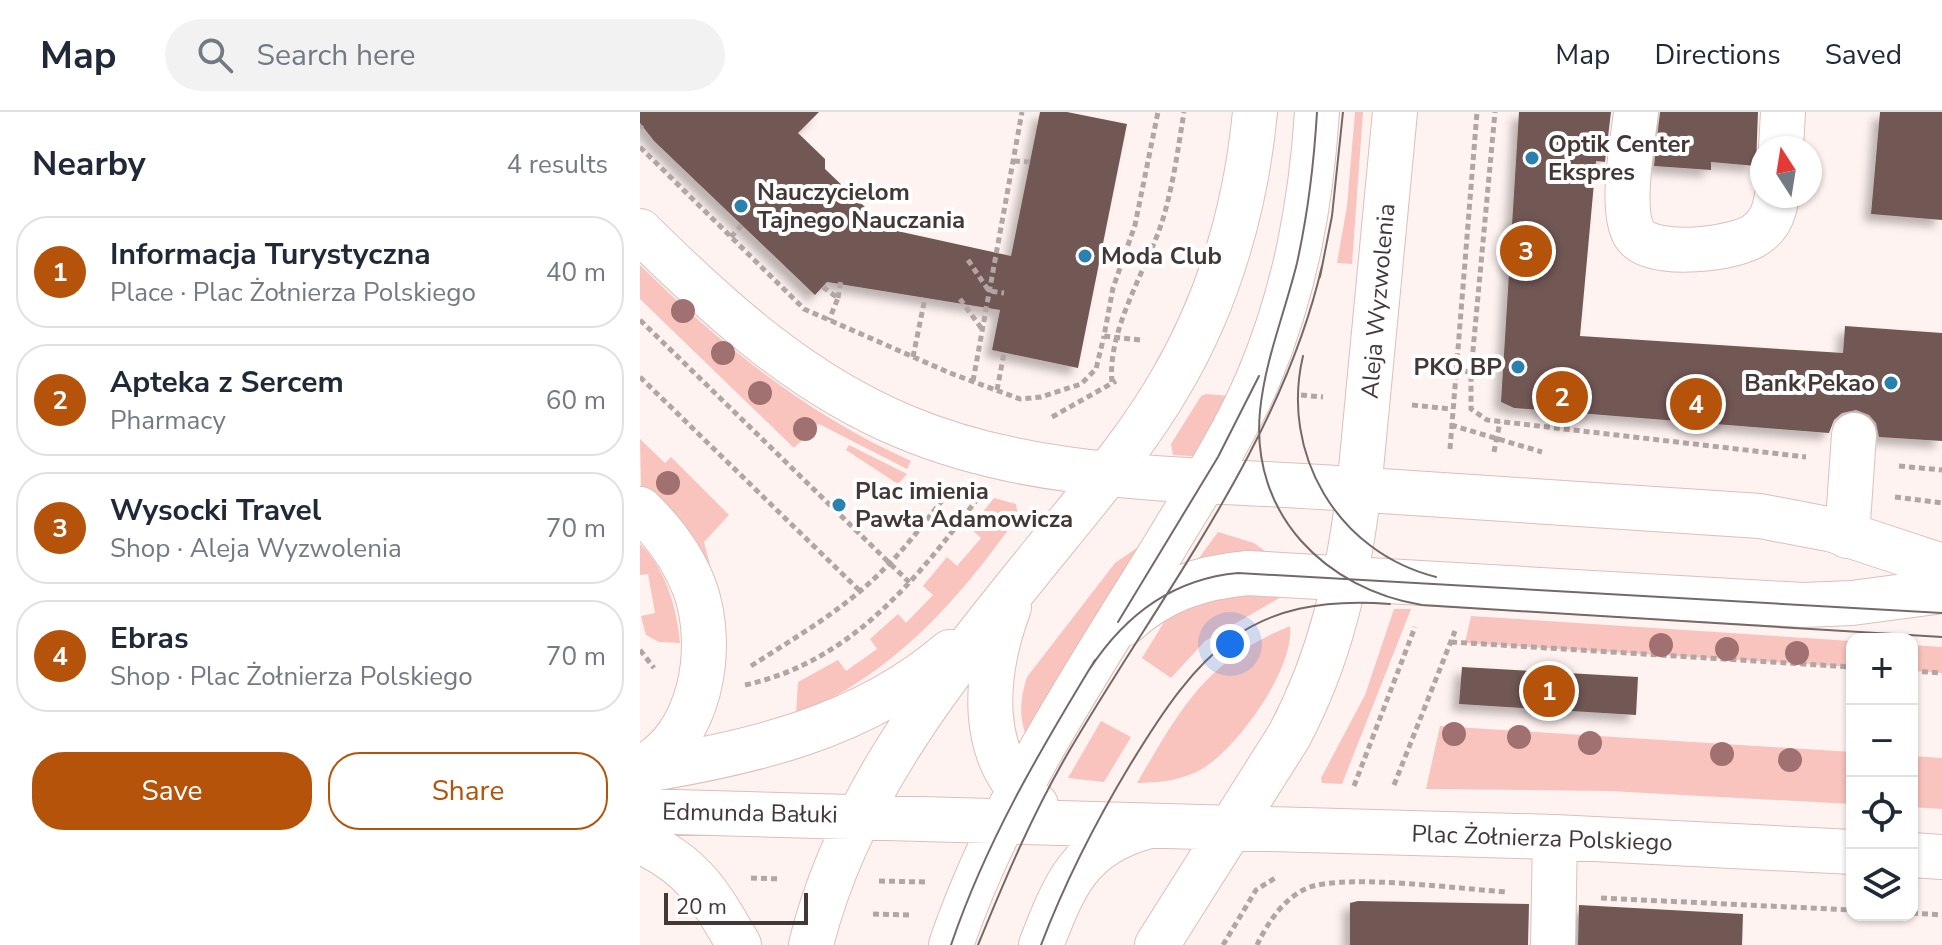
<!DOCTYPE html>
<html lang="en">
<head>
<meta charset="utf-8">
<style>
	:root { --surface:#fff; --page:#f2f2f3; --text:#1f2937; --muted:#747a83; --line:#e0e1e3; --accent:#b45309 }
	body { margin:0; font-family:"Nunito Sans",sans-serif; background:var(--page); color:var(--text) }
	.controls { position:absolute; right:24px; bottom:24px; display:grid; overflow:hidden; border-radius:16px; box-shadow:0 2px 6px #0004 }
	.controls button { width:72px; height:72px; display:grid; place-items:center; padding:0; border:0; border-bottom:2px solid var(--line); background:var(--surface); color:var(--text); font:40px sans-serif }
	.compass { position:absolute; left:1110px; top:24px; width:72px; height:72px; border-radius:50%; background:var(--surface); box-shadow:0 2px 6px #0004; rotate:348deg }
	.scale { position:absolute; left:24px; bottom:20px; width:144px; box-sizing:border-box; padding-left:8px; border:4px solid #443837; border-top:0; font-size:22px; line-height:28px; white-space:nowrap; color:#443837; -webkit-text-stroke:6px #fff; paint-order:stroke }
	.you { position:absolute; left:590px; top:532px; width:28px; height:28px; margin:-20px; border:6px solid #fff; border-radius:50%; background:#1a73e8; box-shadow:0 0 0 12px #1a73e833 }
	.badge { display:grid; place-items:center; width:52px; height:52px; border-radius:50%; background:var(--accent); color:#fff; font-size:26px; font-weight:700 }
	.pin { position:absolute; translate:-50% -50%; border:4px solid #fff; box-shadow:0 2px 8px #0006 }
	.list { margin:0; padding:0; list-style:none }
	h2 { display:flex; justify-content:space-between; align-items:center; height:104px; margin:0; padding:0 32px; font-size:34px }
	h2 small { font-size:26px; font-weight:400; color:var(--muted) }
	.list li { display:grid; grid-template-columns:52px 1fr auto; gap:24px; align-items:center; box-sizing:border-box; height:112px; margin:0 16px 16px; padding:0 16px; border:2px solid var(--line); border-radius:32px }
	.list b { display:block; font-size:30px; white-space:nowrap }
	.list p { margin:0; font-size:26px; white-space:nowrap; color:var(--muted) }
	.list em { font-size:26px; font-style:normal; color:var(--muted) }
	.actions { display:flex; gap:16px; padding:24px 32px }
	.actions a { flex:1; padding:18px 0; border:2px solid var(--accent); border-radius:32px; text-align:center; font-size:28px; color:var(--accent) }
	.actions .main { background:var(--accent); color:#fff }
	.icon { flex:none; width:44px; height:44px; fill:none; stroke:currentColor; stroke-width:2; stroke-linecap:round; stroke-linejoin:round }
	.map { position:relative; flex:none; width:1302px; height:833px; overflow:hidden }
	header { display:flex; align-items:center; gap:48px; box-sizing:border-box; height:112px; padding:0 40px; background:var(--surface); border-bottom:2px solid var(--line) }
	header strong { font-size:38px }
	nav { display:flex; gap:44px; margin-inline-start:auto; font-size:28px }
	.search { width:560px; height:72px; background:var(--page); display:flex; align-items:center; gap:20px; box-sizing:border-box; padding:0 28px; border-radius:44px; color:var(--muted); font-size:30px }
	main { display:flex }
	aside { flex:1; background:var(--surface) }
	.map>svg:first-child { display:block }
</style>
</head>
<body>
<header>
<strong>Map</strong>
<div class="search"><svg class="icon" aria-label="search" viewBox="0 0 24 24"><circle cx="10" cy="10" r="6"/><path d="M15 15l6 6"/></svg>Search here</div>
<nav><a>Map</a><a>Directions</a><a>Saved</a></nav>
</header>
<main>
<aside>
<h2>Nearby<small>4 results</small></h2>
<ul class="list">
<li><span class="badge">1</span><div><b>Informacja Turystyczna</b><p>Place · Plac Żołnierza Polskiego</p></div><em>40 m</em></li>
<li><span class="badge">2</span><div><b>Apteka z Sercem</b><p>Pharmacy</p></div><em>60 m</em></li>
<li><span class="badge">3</span><div><b>Wysocki Travel</b><p>Shop · Aleja Wyzwolenia</p></div><em>70 m</em></li>
<li><span class="badge">4</span><div><b>Ebras</b><p>Shop · Plac Żołnierza Polskiego</p></div><em>70 m</em></li>
</ul>
<div class="actions"><a class="main">Save</a><a>Share</a></div>
</aside>
<div class="map">
<svg width="1302" height="833" viewBox="0 0 1302 833">
	<defs>
		<filter id="shadow"><feDropShadow dx="-7" dy="7" stdDeviation="4" flood-color="#0004"/></filter>
	</defs>
	<rect width="100%" height="100%" fill="#fff3f1"/>
	<path fill="#f9c4bd" d="M 715,0 L 723,0 L 712,152 L 697,151 L 707,94 Z
		M 0,153 C 81,233 166,302 271,349 L 267,357 L 179,312 L 154,336 L 0,187 Z
		M 566,282 L 590,284 L 565,345 L 533,343 L 531,332 L 561,284 Z
		M 0,327 L 25,351 L 31,345 L 89,403 L 64,430 L 84,507 L 33,407 L 1,375 Z
		M 209,333 L 267,362 L 258,372 L 206,338 Z
		M 354,386 L 376,392 L 378,404 C 319,488 253,563 156,603 L 158,570 L 198,548 L 206,559 L 237,537 L 230,527 L 258,502 L 266,511 L 293,483 L 283,474 L 307,445 L 317,454 L 341,426 L 330,416 Z
		M 578,420 L 614,431 L 629,442 L 556,450 Z
		M 507,429 L 388,628 C 378,606 380,587 387,565 L 475,451 Z
		M 0,432 C 26,457 37,496 40,531 L 19,530 L 6,523 L 1,504 L 15,501 L 8,462 L 0,463 Z
		M 590,479 L 643,484 L 565,529 L 531,566 L 502,546 L 529,502 Z
		M 754,497 L 771,497 L 702,672 L 682,671 L 681,666 L 725,583 Z
		M 831,504 L 1212,529 L 1212,555 L 825,531 Z
		M 650,514 C 655,556 598,636 562,657 C 543,668 519,671 497,671 C 541,596 565,549 650,514 Z
		M 1272,533 L 1302,535 L 1302,561 L 1272,559 Z
		M 461,609 L 491,625 L 464,670 L 428,666 Z
		M 800,614 L 1212,640 L 1212,692 L 969,679 L 786,677 Z
		M 1272,644 L 1302,646 L 1302,697 L 1272,695 Z"/>
	<path fill="#725955" filter="url(#shadow)" d="M 0,0 L 179,0 L 158,21 L 185,47 L 185,57 L 248,117 L 371,144 L 400,0 L 427,0 L 487,12 L 438,256 L 352,238 L 360,198 L 187,170 L 175,183 L 14,29 L 0,11 Z
		M 879,0 L 971,0 L 965,50 L 956,49 L 940,224 L 1203,241 L 1205,214 L 1302,221 L 1302,329 L 1239,325 L 1236,311 L 1229,303 L 1216,298 L 1202,301 L 1194,308 L 1189,321 L 874,296 L 861,290 Z
		M 1020,0 L 1118,0 L 1116,54 L 1071,50 L 1071,58 L 1014,54 Z
		M 1240,0 L 1302,0 L 1302,108 L 1231,102 Z
		M 822,555 L 998,565 L 996,603 L 819,592 Z
		M 718,789 L 889,792 L 888,833 L 710,833 L 710,791 Z
		M 939,793 L 1103,802 L 1102,833 L 938,833 Z"/>
	<g fill="none" stroke-linecap="round" stroke-linejoin="round">
		<defs>
			<path id="minor" d="M 996,0 C 993,29 979,99 995,123 C 1011,147 1098,138 1118,121 C 1131,111 1134,100 1137,84
				M 1141,36 L 1143,0
				M 0,119 C 79,197 161,272 265,315 C 396,370 542,366 681,375 C 827,385 974,394 1120,404 L 1193,418 L 1302,454
				M 0,397 C 23,419 44,447 55,477 C 76,536 61,628 0,656
				M 1207,424 L 1214,323
				M 369,495 C 345,560 335,645 396,693
				M 484,512 C 520,479 560,465 608,461 L 1163,493 L 1212,491 L 1302,479
				M 0,659 C 111,641 223,615 310,540
				M 0,699 L 915,725 L 1212,740
				M 0,729 C 54,754 70,783 99,833
				M 1272,743 L 1302,745
				M 171,833 C 210,673 319,546 420,421 C 459,373 500,324 531,270 C 579,188 606,94 615,0
				M 311,833 C 360,689 446,563 525,434 C 558,379 594,324 619,265 C 655,179 671,92 677,0
				M 401,833 C 424,774 439,733 506,715
				M 517,833 L 649,624 C 691,545 708,466 719,378 L 755,0
				M 913,833 L 915,725"/>
		</defs>
		<use href="#minor" stroke="#dcbfba" stroke-width="46"/>
		<path stroke="#b2a6a4" stroke-width="5" stroke-dasharray="6 4" stroke-linecap="butt" d="M 0,16 L 2,13
			M 0,35 L 164,197 L 310,261 L 380,287 L 401,285 L 441,272 L 456,257 L 464,224
			M 374,49 L 390,50
			M 91,125 L 103,112
			M 462,139 L 484,143
			M 328,148 L 349,179 L 364,181
			M 183,175 L 198,186 L 189,208
			M 198,186 L 201,167
			M 320,187 L 342,217
			M 0,208 L 270,471
			M 500,228 L 464,224 L 473,176 L 495,113 L 518,0
			M 273,245 L 285,186
			M 775,254 L 831,260 L 831,297 L 847,308 L 1166,345
			M 831,260 L 855,0
			M 0,265 L 220,479
			M 333,269 L 382,0
			M 472,270 C 467,218 506,159 522,110 C 533,75 538,37 544,0
			M 357,278 L 364,241
			M 661,283 L 683,285
			M 772,293 L 811,297
			M 412,305 L 476,269
			M 811,313 L 902,340
			M 810,337 L 837,0
			M 854,340 L 860,310
			M 1259,354 L 1302,358
			M 1255,385 L 1302,391
			M 811,530 L 1212,555
			M 0,538 L 14,556
			M 111,554 C 156,525 203,498 241,460 C 266,436 287,407 309,380
			M 1272,559 L 1302,561
			M 105,573 C 211,550 276,468 338,386
			M 754,673 L 815,519
			M 714,674 L 775,515
			M 111,766 L 141,767
			M 239,769 L 285,770
			M 961,786 L 1212,798
			M 1272,801 L 1302,803
			M 233,802 L 273,803
			M 583,833 L 616,778 L 635,766
			M 617,833 C 628,810 645,784 670,775 C 709,762 821,777 867,780"/>
		<use href="#minor" stroke="#fff" stroke-width="44"/>
		<path stroke="#756968" stroke-width="2" d="M 677,0 C 674,51 668,101 657,151 C 645,200 625,248 620,299 C 610,403 686,477 782,493 L 1302,525
			M 680,165 L 692,104 L 703,0
			M 663,244 C 640,341 697,440 796,465
			M 478,510 L 578,345 L 619,264
			M 449,558 C 484,504 532,467 598,461 L 1302,501
			M 311,833 C 346,730 399,640 455,548
			M 338,833 C 365,767 392,703 428,641 C 519,485 641,332 682,154
			M 401,833 C 425,770 455,711 490,653 C 558,541 608,481 750,492"/>
	</g>
	<g fill="#a07170">
		<circle cx="43" cy="199" r="12"/>
		<circle cx="83" cy="241" r="12"/>
		<circle cx="120" cy="281" r="12"/>
		<circle cx="165" cy="317" r="12"/>
		<circle cx="28" cy="371" r="12"/>
		<circle cx="1021" cy="533" r="12"/>
		<circle cx="1087" cy="537" r="12"/>
		<circle cx="1157" cy="541" r="12"/>
		<circle cx="814" cy="622" r="12"/>
		<circle cx="879" cy="625" r="12"/>
		<circle cx="950" cy="631" r="12"/>
		<circle cx="1082" cy="642" r="12"/>
		<circle cx="1150" cy="648" r="12"/>
	</g>
	<g fill="#2881af" stroke="#fff" stroke-width="3">
		<circle cx="892" cy="46" r="8"/>
		<circle cx="101" cy="94" r="8"/>
		<circle cx="445" cy="144" r="8"/>
		<circle cx="878" cy="255" r="8"/>
		<circle cx="1251" cy="271" r="8"/>
		<circle cx="199" cy="393" r="8"/>
	</g>
	<g text-anchor="middle" stroke-width="8" stroke-linejoin="round" paint-order="stroke">
		<g font-size="24" font-weight="bold" fill="#443837" stroke="#fff" text-anchor="start">
			<text x="908" y="40">Optik Center<tspan x="908" dy="28">Ekspres</tspan></text>
			<text x="117" y="88">Nauczycielom<tspan x="117" dy="28">Tajnego Nauczania</tspan></text>
			<text x="461" y="152">Moda Club</text>
			<text x="862" y="263" text-anchor="end">PKO BP</text>
			<text x="1235" y="279" text-anchor="end">Bank Pekao</text>
			<text x="215" y="387">Plac imienia<tspan x="215" dy="28">Pawła Adamowicza</tspan></text>
		</g>
		<g font-size="24" fill="#443837" stroke="#fff">
			<text transform="translate(738 189) rotate(-85)" y="8">Aleja Wyzwolenia</text>
			<text transform="translate(110 701) rotate(1)" y="8">Edmunda Bałuki</text>
			<text transform="translate(902 726) rotate(2)" y="8">Plac Żołnierza Polskiego</text>
		</g>
	</g>
</svg>
<div class="controls">
<button>+</button>
<button>−</button>
<button><svg class="icon" aria-label="locate" viewBox="0 0 24 24"><circle cx="12" cy="12" r="6"/><path d="M12 2v4M12 18v4M2 12h4M18 12h4"/></svg></button>
<button><svg class="icon" aria-label="layers" viewBox="0 0 24 24"><path d="M12 4l9 5-9 5-9-5zM3 14l9 5 9-5"/></svg></button>
</div>
<svg class="compass" viewBox="-18 -18 36 36"><path d="M0-13l5 13h-10z" fill="#e53935"/><path d="M0 13l5-13h-10z" fill="#747a83"/></svg>
<div class="scale">20 m</div>
<div class="you"></div>
<div class="pin badge" style="left:909px;top:579px">1</div>
<div class="pin badge" style="left:922px;top:285px">2</div>
<div class="pin badge" style="left:886px;top:139px">3</div>
<div class="pin badge" style="left:1056px;top:292px">4</div>
</div>
</main>
</body>
</html>
